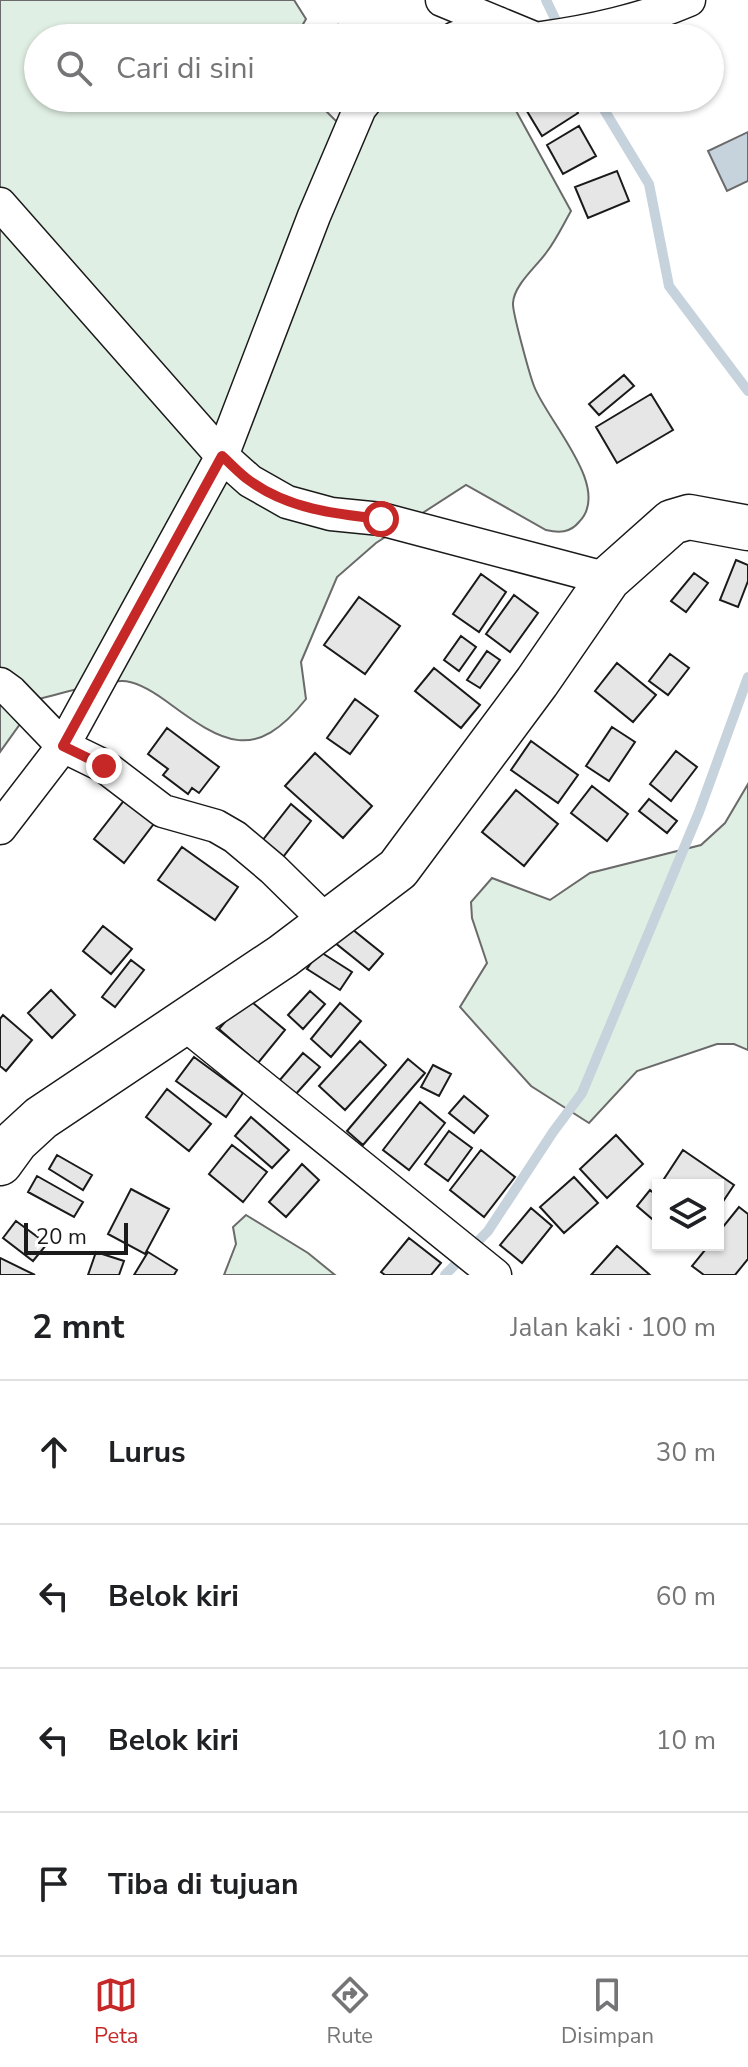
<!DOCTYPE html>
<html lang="id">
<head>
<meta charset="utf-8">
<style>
	:root { --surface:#fff; --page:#f6f6f6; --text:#202124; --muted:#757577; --line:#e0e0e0; --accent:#c62828 }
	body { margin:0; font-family:"Nunito Sans",sans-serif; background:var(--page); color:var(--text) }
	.controls { position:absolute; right:24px; bottom:24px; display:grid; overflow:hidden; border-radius:0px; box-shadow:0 2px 6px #0004 }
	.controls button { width:72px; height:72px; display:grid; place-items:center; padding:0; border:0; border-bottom:2px solid var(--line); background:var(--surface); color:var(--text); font:40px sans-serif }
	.scale { position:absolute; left:24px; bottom:20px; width:104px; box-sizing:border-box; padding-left:8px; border:4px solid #1a1a1a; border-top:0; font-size:22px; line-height:28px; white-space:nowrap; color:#1a1a1a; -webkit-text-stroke:6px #fff; paint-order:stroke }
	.stop { position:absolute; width:24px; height:24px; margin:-18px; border:6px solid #c62828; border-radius:50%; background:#fff }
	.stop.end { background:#c62828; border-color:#fff; box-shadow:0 2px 8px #0008 }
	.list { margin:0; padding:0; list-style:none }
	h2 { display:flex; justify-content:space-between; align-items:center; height:104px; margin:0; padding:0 32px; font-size:34px }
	h2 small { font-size:26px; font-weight:400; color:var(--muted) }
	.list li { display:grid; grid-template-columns:52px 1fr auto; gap:24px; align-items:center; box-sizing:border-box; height:144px; padding:0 32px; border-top:2px solid var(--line) }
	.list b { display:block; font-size:30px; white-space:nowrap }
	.list em { font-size:26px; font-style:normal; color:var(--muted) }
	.icon { flex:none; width:44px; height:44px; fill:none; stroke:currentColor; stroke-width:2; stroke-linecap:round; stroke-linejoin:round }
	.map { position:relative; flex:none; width:748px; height:1275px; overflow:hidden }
	.search { position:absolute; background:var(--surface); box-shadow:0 2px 6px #0004; left:24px; right:24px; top:24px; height:88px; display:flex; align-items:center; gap:20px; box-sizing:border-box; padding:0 28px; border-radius:44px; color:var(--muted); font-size:30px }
	.sheet { height:680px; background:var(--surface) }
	nav { display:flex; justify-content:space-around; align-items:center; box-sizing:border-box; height:112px; border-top:2px solid var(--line); background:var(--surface); font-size:22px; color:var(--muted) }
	nav a { display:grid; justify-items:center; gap:4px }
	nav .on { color:var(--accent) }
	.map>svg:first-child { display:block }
</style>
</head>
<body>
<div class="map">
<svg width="748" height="1275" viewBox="0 0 748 1275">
	<rect width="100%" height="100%" fill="#fff"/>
	<path fill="#e0efe3" stroke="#6a6a6a" stroke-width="2" d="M 0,0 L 294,0 L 306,19 L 295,38 L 38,38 L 38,98 L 313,98 L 342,127 L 385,98 L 509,98 L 571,211 C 563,225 556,240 546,253 C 536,267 514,285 513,303 C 512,311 530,376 534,386 C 547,421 613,488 579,522 C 570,533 559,533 546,530 L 466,485 L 376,543 L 337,577 L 301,662 L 306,699 C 255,763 224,744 166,701 C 155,693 136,681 122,681 C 102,681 60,694 38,699 L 0,752 Z
		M 748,784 L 748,1050 L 734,1044 L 717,1044 L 637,1071 L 589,1123 L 531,1086 L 460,1007 L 487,963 L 472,918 L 471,902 L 492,878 L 550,900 L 590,873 L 701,845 L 725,823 Z
		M 246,1215 L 308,1253 L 335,1275 L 224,1275 L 236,1244 L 233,1227 Z"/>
	<path fill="#c6d2dc" stroke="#6a6a6a" stroke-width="2" d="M 748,132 L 748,181 L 727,191 L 708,151 Z"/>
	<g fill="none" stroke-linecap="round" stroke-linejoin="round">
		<path stroke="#c6d2dc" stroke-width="10" d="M 546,0 L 560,29
			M 597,98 L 649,184 L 669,286 L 748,391
			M 445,1275 L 488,1231 L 553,1132 L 582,1093 L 699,812 L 748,677"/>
	</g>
	<path fill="#e6e6e6" stroke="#1a1a1a" stroke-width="2" d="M 338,25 L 349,38 L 323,38 Z
		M 519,98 L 569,98 L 578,113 L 542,136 Z
		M 579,126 L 596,156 L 563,174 L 547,145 Z
		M 617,171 L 629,201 L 588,218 L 575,187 Z
		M 624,375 L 634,386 L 599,415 L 589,404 Z
		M 651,394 L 673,430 L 617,463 L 596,427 Z
		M 736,560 L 748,565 L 748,581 L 738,607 L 720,600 Z
		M 694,573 L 708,583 L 686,612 L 671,601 Z
		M 481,574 L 506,592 L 479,632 L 453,614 Z
		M 514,595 L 538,613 L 510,652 L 486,634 Z
		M 359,597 L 400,626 L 365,674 L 324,645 Z
		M 461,636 L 476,647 L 459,671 L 444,660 Z
		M 487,651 L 500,660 L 480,688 L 467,680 Z
		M 670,654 L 689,668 L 668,695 L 649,681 Z
		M 617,663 L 656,695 L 633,722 L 595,691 Z
		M 434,668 L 480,705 L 461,728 L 415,691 Z
		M 355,699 L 378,716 L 350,754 L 327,738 Z
		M 612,727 L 635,742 L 609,781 L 586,766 Z
		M 167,728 L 219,767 L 199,793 L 192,788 L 188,794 L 163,775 L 168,769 L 148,754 Z
		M 531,741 L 578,775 L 558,803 L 511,770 Z
		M 676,751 L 697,767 L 671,801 L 650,784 Z
		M 315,753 L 372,806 L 343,838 L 285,786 Z
		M 592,786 L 628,814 L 607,841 L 571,813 Z
		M 516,790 L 558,824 L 524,866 L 482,832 Z
		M 126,798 L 156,821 L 124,863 L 94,839 Z
		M 649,799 L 677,821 L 667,833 L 639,811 Z
		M 291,804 L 311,821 L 283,857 L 262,841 Z
		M 182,847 L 238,887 L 215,920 L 158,880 Z
		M 347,925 L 383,954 L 369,970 L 334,942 Z
		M 103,926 L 132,949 L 111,974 L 83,951 Z
		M 319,951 L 352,972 L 340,990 L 307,969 Z
		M 131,960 L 144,970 L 115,1007 L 102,997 Z
		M 51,990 L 75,1015 L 52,1038 L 28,1013 Z
		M 310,991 L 325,1004 L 303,1029 L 288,1015 Z
		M 246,997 L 285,1030 L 258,1063 L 219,1029 Z
		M 340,1003 L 361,1021 L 331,1057 L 311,1039 Z
		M 3,1015 L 32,1040 L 6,1071 L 0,1066 L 0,1019 Z
		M 360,1041 L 386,1065 L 345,1110 L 319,1086 Z
		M 303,1053 L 320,1067 L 295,1095 L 279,1081 Z
		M 194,1057 L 243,1093 L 226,1117 L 176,1081 Z
		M 408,1059 L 425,1073 L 363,1145 L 347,1131 Z
		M 433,1065 L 451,1074 L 439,1096 L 421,1087 Z
		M 167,1089 L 211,1124 L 189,1151 L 146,1117 Z
		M 464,1096 L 488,1116 L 474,1133 L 449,1113 Z
		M 420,1102 L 445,1123 L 409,1170 L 383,1150 Z
		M 251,1117 L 289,1150 L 272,1168 L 235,1136 Z
		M 449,1131 L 472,1148 L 448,1181 L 425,1164 Z
		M 616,1135 L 643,1164 L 607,1198 L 580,1169 Z
		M 232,1145 L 267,1172 L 243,1202 L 209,1174 Z
		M 481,1150 L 515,1177 L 484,1217 L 450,1190 Z
		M 683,1150 L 734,1185 L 718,1209 L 718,1185 L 660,1185 Z
		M 57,1155 L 92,1175 L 83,1190 L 49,1169 Z
		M 302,1164 L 319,1180 L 286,1217 L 269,1202 Z
		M 37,1176 L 83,1202 L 74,1217 L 28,1192 Z
		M 574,1177 L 598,1203 L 564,1233 L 540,1207 Z
		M 131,1189 L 169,1209 L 145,1254 L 108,1234 Z
		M 650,1190 L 658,1197 L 658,1224 L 637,1206 Z
		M 739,1207 L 748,1214 L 748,1259 L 735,1275 L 704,1275 L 692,1266 L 709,1245 L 718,1245 L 718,1233 Z
		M 531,1208 L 552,1226 L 522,1263 L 500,1245 Z
		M 16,1221 L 47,1244 L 33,1261 L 3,1238 Z
		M 409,1238 L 441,1263 L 431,1275 L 385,1275 L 381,1272 Z
		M 617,1246 L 650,1275 L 591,1275 Z
		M 96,1252 L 124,1261 L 119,1275 L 88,1275 Z
		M 148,1252 L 177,1270 L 174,1275 L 134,1275 Z
		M 0,1258 L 35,1275 L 0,1275 Z"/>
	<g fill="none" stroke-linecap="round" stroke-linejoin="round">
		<defs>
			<path id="street" d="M 442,0 L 534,38
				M 455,38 L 498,23
				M 541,38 C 588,32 645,19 689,0
				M 0,204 L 222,456 L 250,481 L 287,502 L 331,514 L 381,519 L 608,579
				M 0,684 L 11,692 L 63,746 L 0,828
				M 328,923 L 273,869 L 235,837 L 216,826 L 163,811 L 104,766 L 63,746 L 222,456 L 314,216 L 360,108 L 368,98
				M 182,1022 L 495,1275"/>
			<path id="secondary" d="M 0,1163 L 16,1141 L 41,1118 L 283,956 L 398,869 L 537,682 L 608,579 L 672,522 L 689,517 L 748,528"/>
		</defs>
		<use href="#street" stroke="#1a1a1a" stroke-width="35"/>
		<use href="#secondary" stroke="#1a1a1a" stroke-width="47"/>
		<use href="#street" stroke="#fff" stroke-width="32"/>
		<use href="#secondary" stroke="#fff" stroke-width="44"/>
	</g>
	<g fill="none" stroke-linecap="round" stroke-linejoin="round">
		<path stroke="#c62828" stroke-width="10" d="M 104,766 L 63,746 L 222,456 C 231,464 240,474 250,481 C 289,509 335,514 381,519"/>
	</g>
</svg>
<div class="controls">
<button><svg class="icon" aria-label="layers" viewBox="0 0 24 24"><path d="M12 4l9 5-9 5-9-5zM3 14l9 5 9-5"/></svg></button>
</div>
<div class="scale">20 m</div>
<div class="stop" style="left:381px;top:519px"></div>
<div class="stop end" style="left:104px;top:766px"></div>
<div class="search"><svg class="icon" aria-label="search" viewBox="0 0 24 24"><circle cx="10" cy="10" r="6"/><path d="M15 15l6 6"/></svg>Cari di sini</div>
</div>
<section class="sheet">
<h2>2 mnt<small>Jalan kaki · 100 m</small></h2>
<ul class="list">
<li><svg class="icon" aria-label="ahead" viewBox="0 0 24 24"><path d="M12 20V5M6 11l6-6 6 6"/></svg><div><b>Lurus</b></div><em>30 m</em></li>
<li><svg class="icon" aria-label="left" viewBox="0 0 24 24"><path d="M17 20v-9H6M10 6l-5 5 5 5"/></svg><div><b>Belok kiri</b></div><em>60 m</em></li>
<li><svg class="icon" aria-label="left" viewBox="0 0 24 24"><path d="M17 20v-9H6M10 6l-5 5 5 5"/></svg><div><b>Belok kiri</b></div><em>10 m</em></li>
<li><svg class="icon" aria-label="arrive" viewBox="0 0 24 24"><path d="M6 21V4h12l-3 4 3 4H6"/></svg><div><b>Tiba di tujuan</b></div></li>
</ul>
</section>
<nav>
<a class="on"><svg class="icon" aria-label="map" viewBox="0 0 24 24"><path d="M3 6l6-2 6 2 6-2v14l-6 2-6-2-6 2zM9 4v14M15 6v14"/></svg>Peta</a>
<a><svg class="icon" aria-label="directions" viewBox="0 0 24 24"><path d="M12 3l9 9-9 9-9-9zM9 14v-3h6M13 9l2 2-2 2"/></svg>Rute</a>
<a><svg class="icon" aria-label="saved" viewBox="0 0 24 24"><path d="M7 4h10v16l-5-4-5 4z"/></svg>Disimpan</a>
</nav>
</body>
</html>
